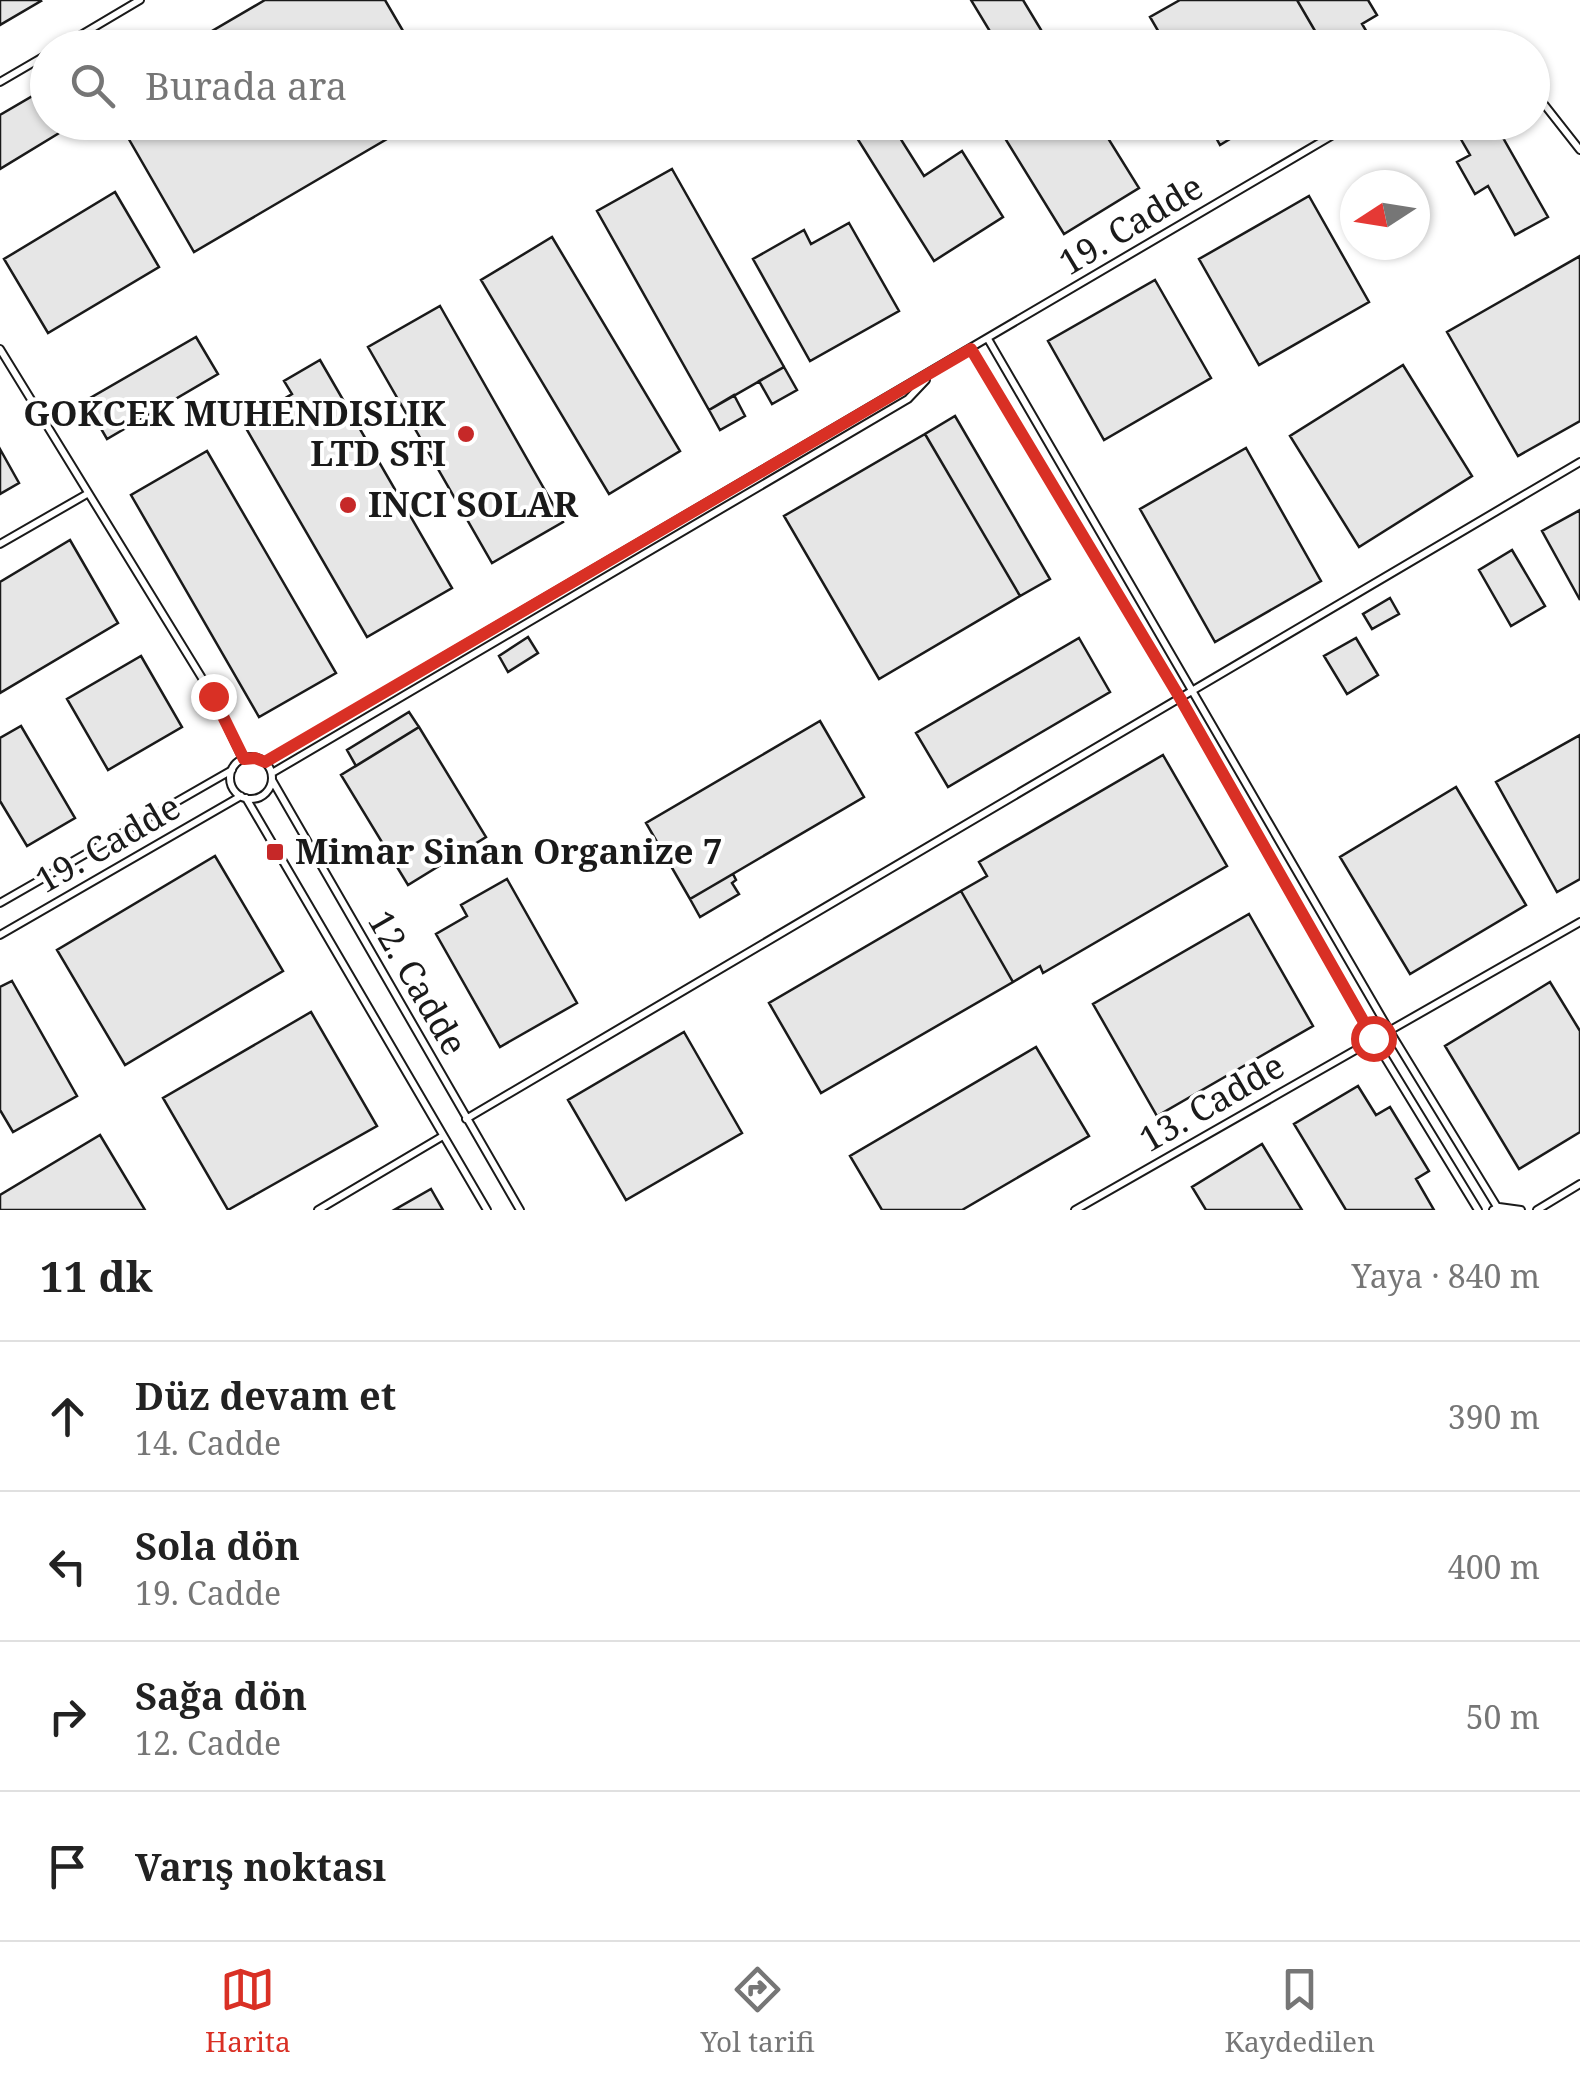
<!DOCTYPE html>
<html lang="tr">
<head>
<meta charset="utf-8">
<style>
	:root { --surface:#fff; --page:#f2f2f2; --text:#222; --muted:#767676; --line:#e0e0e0; --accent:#d93025 }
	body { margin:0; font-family:"Noto Serif",serif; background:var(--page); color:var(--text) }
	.compass { position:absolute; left:1340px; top:170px; width:90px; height:90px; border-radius:50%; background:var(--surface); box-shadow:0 2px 8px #0004; rotate:258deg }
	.stop { position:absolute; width:30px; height:30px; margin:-22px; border:8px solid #d93025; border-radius:50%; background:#fff }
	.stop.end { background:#d93025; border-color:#fff; box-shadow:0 2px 10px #0008 }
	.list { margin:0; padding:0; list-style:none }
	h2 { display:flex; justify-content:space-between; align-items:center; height:130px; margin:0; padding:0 40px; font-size:42px }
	h2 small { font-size:32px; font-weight:400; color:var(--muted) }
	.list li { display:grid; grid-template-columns:65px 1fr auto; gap:30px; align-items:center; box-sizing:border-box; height:150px; padding:0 40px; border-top:2px solid var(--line) }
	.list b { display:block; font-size:38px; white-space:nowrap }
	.list p { margin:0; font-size:32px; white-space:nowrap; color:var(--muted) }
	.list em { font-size:32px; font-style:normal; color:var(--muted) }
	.icon { flex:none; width:55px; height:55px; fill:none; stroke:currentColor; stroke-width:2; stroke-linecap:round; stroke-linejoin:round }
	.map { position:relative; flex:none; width:1580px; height:1210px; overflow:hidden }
	.search { position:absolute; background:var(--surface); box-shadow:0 2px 8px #0004; left:30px; right:30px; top:30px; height:110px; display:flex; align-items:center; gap:25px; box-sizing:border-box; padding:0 35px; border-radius:55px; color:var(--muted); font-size:38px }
	.sheet { height:730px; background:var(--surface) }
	nav { display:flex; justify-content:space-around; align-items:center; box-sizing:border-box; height:140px; border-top:2px solid var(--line); background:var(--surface); font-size:28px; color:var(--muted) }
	nav a { display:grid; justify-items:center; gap:5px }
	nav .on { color:var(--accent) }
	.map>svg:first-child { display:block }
</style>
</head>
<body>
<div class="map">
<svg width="1580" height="1210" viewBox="0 0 1580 1210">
	<rect width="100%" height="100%" fill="#fff"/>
	<path fill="#e6e6e6" stroke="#1a1a1a" stroke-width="2.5" d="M 0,0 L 40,0 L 41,1 L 0,25 Z
		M 265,0 L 385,0 L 413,48 L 183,48 Z
		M 971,0 L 1023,0 L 1052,48 L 1000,48 Z
		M 1180,0 L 1297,0 L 1325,48 L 1168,48 L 1150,17 Z
		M 1297,0 L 1368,0 L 1377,15 L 1362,24 L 1371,39 L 1356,48 L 1325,48 Z
		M 48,87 L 48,122 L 74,124 L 0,169 L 0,115 Z
		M 119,122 L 416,122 L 194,252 Z
		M 847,122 L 890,122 L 924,176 L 962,151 L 1003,217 L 934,261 Z
		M 995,122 L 1098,122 L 1139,188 L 1064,234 Z
		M 1212,122 L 1258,122 L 1220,145 L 1213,132 L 1217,130 Z
		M 1451,122 L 1494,122 L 1548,217 L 1515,235 L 1488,186 L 1475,194 L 1457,162 L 1470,155 Z
		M 672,169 L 784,367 L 709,410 L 597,211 Z
		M 115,192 L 159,267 L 48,333 L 4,259 Z
		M 1309,196 L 1369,302 L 1259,365 L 1199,259 Z
		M 849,223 L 899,311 L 810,361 L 753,259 L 804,230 L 811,244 Z
		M 552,237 L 680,451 L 609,494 L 481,280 Z
		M 1580,256 L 1580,421 L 1518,456 L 1447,332 Z
		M 1155,280 L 1211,378 L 1104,440 L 1048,341 Z
		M 440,306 L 563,522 L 492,563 L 368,347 Z
		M 196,337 L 218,374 L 107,439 L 85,401 Z
		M 320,360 L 452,588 L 367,637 L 243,423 L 292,394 L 284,381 Z
		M 1403,365 L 1472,476 L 1359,547 L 1290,436 Z
		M 784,367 L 797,390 L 772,404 L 759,381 Z
		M 734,395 L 745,416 L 720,430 L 709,410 Z
		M 955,416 L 1050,579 L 1020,596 L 925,434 Z
		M 925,434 L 1020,596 L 879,679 L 784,516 Z
		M 1246,448 L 1321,581 L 1215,642 L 1140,509 Z
		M 0,449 L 19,483 L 0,494 Z
		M 207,451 L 336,673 L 259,717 L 131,495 Z
		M 1580,510 L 1580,600 L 1542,531 Z
		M 70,540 L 118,623 L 0,693 L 0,582 Z
		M 1512,550 L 1545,606 L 1511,626 L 1479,570 Z
		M 1390,598 L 1399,614 L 1372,629 L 1363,614 Z
		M 528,637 L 538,653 L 508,672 L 499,656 Z
		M 1079,638 L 1110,692 L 948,787 L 916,733 Z
		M 1356,638 L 1378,675 L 1347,694 L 1324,656 Z
		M 141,656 L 182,727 L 108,770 L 67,699 Z
		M 409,712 L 419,727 L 356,766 L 347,750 Z
		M 820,721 L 864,797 L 690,899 L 646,823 Z
		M 21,726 L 75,818 L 27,846 L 0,801 L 0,738 Z
		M 419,727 L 486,837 L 408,885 L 341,775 Z
		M 1580,735 L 1580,879 L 1557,892 L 1496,782 Z
		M 1163,755 L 1227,866 L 1043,973 L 1040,966 L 1013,982 L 961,891 L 987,876 L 979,862 Z
		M 1456,787 L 1526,905 L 1410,974 L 1340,857 Z
		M 215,856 L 283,971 L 125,1065 L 57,950 Z
		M 733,874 L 736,880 L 732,883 L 739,894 L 700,917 L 690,899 Z
		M 507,879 L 577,1003 L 500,1047 L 436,934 L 467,916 L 461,905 Z
		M 961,891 L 1013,982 L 821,1093 L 769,1003 Z
		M 1249,914 L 1313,1026 L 1157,1116 L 1093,1004 Z
		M 12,981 L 77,1096 L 13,1132 L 0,1110 L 0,987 Z
		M 1550,982 L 1580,1031 L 1580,1132 L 1519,1169 L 1445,1046 Z
		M 311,1012 L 377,1126 L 228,1210 L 163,1098 Z
		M 684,1032 L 742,1133 L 626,1200 L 568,1100 Z
		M 1036,1047 L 1089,1136 L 962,1210 L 882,1210 L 850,1156 Z
		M 1358,1086 L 1376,1115 L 1390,1107 L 1429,1171 L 1416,1179 L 1434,1210 L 1346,1210 L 1294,1124 Z
		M 100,1135 L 145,1210 L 0,1210 L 0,1195 Z
		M 1262,1144 L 1302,1210 L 1206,1210 L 1192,1187 Z
		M 431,1189 L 443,1210 L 394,1210 Z"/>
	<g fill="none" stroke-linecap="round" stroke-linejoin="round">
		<defs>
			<path id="service" d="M 59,48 L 140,0
				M 1482,48 L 1495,40 L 1500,48
				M 0,82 L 48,54
				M 1532,89 L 1580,150
				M 988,339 L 1389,1030 L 1499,1210
				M 0,349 L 213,696 L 243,759
				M 971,349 L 1180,698 L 1373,1038 L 1478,1210
				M 0,544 L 87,494
				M230 778a21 21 0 1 1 42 0a21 21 0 1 1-42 0Z
				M 265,762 L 1355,122
				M 272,773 L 908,399 L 926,380
				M 272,780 L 520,1210
				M 246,798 L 487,1210
				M 0,903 L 232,770
				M 0,935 L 241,796
				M 466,1119 L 1580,462
				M 318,1210 L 443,1136
				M 1075,1210 L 1580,922
				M 1493,1210 L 1499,1207 L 1521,1210
				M 1537,1210 L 1580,1184"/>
		</defs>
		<use href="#service" stroke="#1a1a1a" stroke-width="10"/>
		<use href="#service" stroke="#fff" stroke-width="6"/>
	</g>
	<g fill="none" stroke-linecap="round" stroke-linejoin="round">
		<path stroke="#d93025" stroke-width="12" d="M 213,696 L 244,759 L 255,758 L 265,762 L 971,349 L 1180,698 L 1373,1038"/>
	</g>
	<g fill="#c62828" stroke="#fff" stroke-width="4">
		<circle cx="466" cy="434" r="10"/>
		<circle cx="348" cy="505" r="10"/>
		<rect x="265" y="842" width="20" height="20" rx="5"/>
	</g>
	<g text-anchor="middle" stroke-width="8" stroke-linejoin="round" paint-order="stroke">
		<g font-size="35" fill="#1a1a1a" stroke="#fff">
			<text transform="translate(1131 225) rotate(-31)" y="12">19. Cadde</text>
			<text transform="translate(108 844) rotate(-30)" y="12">19. Cadde</text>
			<text transform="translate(417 983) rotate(60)" y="12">12. Cadde</text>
			<text transform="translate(1212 1103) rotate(-30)" y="12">13. Cadde</text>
		</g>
		<g font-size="35" font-weight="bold" fill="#1a1a1a" stroke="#fff" text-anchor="start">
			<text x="446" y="426" text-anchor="end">GOKCEK MUHENDISLIK<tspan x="446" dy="40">LTD STI</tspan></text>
			<text x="368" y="517">INCI SOLAR</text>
			<text x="295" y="864">Mimar Sinan Organize 7</text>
		</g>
	</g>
</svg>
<svg class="compass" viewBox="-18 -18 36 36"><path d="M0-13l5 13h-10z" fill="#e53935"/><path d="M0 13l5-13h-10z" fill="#767676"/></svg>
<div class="stop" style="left:1373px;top:1038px"></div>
<div class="stop end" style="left:213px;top:696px"></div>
<div class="search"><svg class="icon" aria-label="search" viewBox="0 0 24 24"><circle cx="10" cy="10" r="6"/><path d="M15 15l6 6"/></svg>Burada ara</div>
</div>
<section class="sheet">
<h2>11 dk<small>Yaya · 840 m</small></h2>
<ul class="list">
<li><svg class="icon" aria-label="ahead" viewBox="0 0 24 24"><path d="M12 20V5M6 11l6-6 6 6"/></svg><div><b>Düz devam et</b><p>14. Cadde</p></div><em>390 m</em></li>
<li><svg class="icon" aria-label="left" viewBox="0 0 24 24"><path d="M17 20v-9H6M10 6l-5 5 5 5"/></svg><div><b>Sola dön</b><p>19. Cadde</p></div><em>400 m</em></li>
<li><svg class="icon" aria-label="right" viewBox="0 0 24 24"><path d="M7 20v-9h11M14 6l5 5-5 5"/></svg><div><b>Sağa dön</b><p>12. Cadde</p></div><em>50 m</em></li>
<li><svg class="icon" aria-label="arrive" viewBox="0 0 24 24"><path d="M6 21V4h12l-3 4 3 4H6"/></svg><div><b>Varış noktası</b></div></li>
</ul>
</section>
<nav>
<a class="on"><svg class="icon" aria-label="map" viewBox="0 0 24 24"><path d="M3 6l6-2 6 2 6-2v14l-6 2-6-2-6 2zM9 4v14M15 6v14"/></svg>Harita</a>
<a><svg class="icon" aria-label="directions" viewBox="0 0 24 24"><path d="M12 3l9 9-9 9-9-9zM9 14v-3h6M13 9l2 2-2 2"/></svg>Yol tarifi</a>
<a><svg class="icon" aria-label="saved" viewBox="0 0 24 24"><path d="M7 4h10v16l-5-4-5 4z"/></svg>Kaydedilen</a>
</nav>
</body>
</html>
